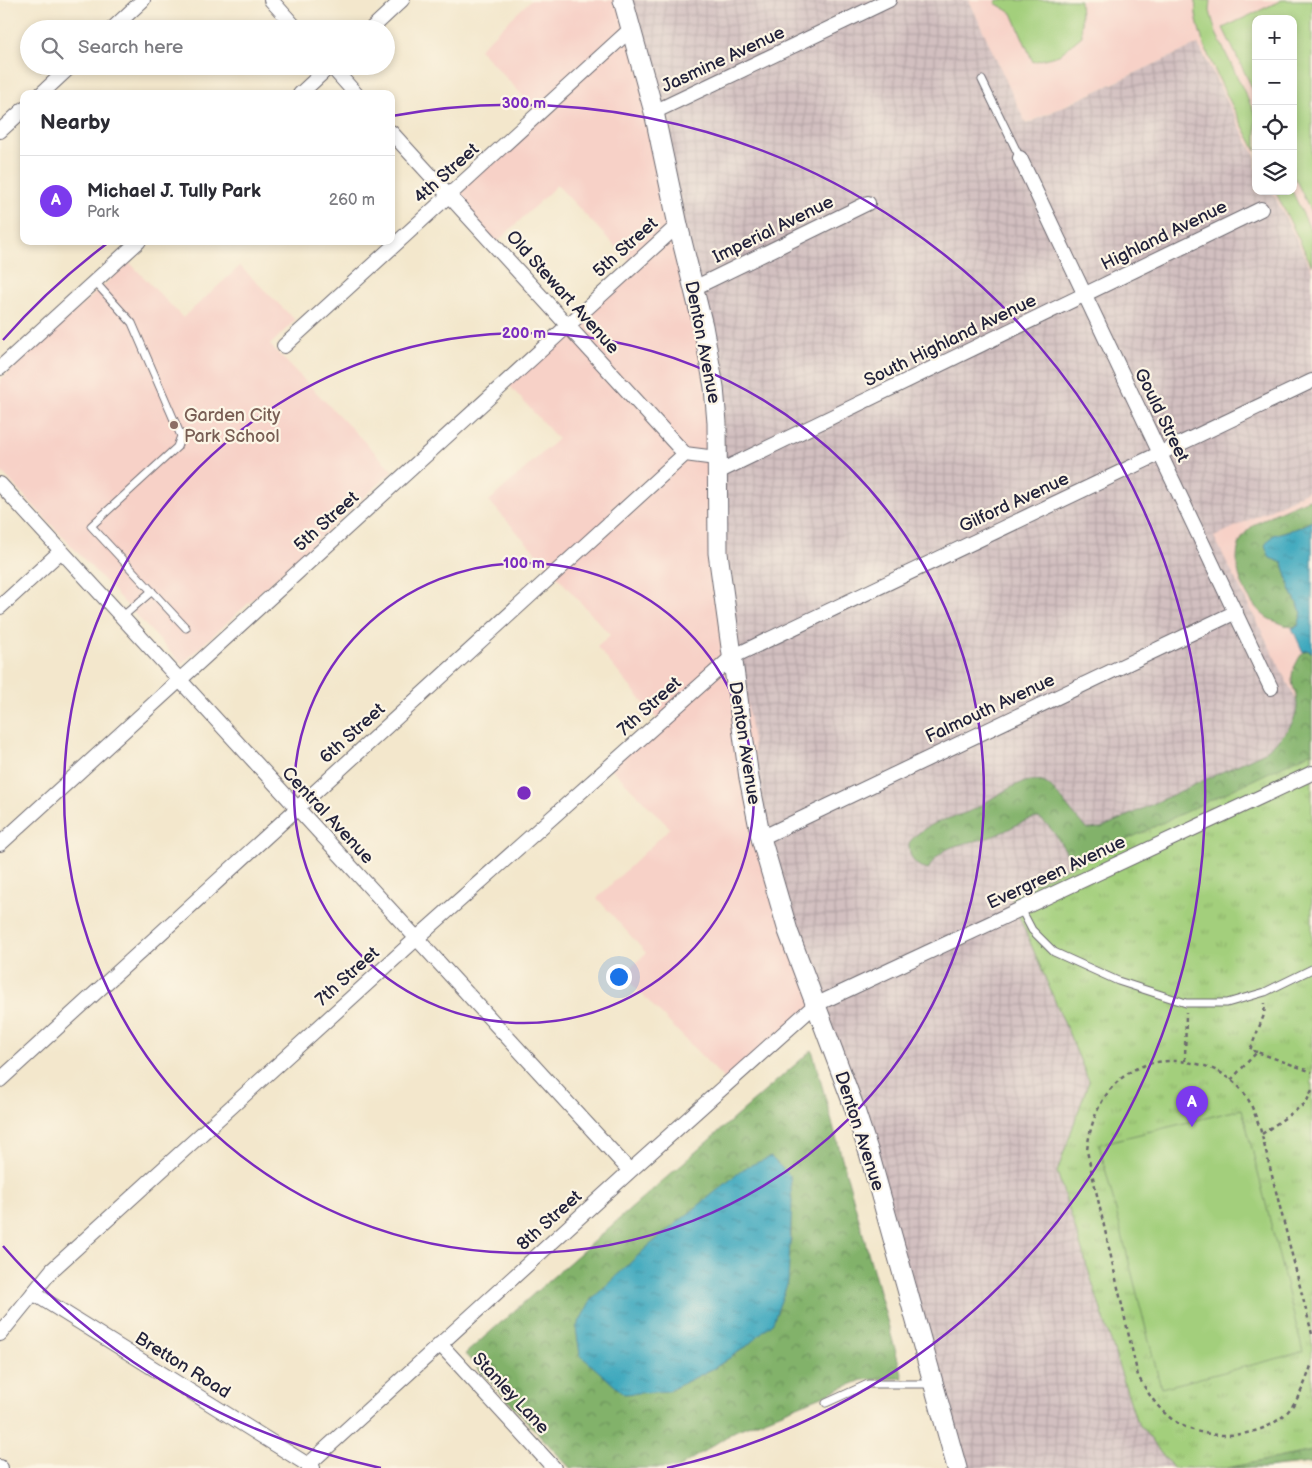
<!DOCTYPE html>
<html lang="en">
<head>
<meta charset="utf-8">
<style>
	:root { --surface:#fff; --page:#f7f7f7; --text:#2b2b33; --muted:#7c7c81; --line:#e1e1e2; --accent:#7c3aed }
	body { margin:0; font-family:"Balsamiq Sans",sans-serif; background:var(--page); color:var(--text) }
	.controls { position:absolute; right:15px; top:15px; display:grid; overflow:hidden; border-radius:10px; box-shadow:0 2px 8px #0003 }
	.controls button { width:45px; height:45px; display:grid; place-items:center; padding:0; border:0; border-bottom:1px solid var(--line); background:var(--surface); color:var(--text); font:25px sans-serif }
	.you { position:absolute; left:618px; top:976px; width:18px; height:18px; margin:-12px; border:4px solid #fff; border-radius:50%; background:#1a73e8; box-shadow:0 0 0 8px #1a73e833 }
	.badge { display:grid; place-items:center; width:32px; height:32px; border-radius:50%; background:var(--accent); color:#fff; font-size:16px; font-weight:700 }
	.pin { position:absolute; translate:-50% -41px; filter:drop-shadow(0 1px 2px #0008) }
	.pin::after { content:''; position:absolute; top:26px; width:18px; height:15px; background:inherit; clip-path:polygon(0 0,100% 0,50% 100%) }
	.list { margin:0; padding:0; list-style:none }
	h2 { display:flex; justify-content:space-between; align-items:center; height:65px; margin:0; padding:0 20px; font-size:21px }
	h2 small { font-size:16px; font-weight:400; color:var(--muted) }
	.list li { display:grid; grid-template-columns:32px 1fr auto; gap:15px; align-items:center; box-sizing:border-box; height:90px; padding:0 20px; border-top:1px solid var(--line) }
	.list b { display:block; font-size:19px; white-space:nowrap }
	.list p { margin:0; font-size:16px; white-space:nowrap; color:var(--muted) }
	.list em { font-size:16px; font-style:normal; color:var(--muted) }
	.icon { flex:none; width:28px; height:28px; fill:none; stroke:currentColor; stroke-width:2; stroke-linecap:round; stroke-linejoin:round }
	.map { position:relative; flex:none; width:1312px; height:1468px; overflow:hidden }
	.search { position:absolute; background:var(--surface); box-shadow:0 2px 8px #0003; left:20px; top:20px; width:375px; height:55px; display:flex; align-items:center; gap:12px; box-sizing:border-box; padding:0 18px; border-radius:28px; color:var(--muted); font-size:19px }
	.panel { position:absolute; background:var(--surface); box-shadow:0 2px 8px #0003; left:20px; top:90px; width:375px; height:155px; border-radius:10px }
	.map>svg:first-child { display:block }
</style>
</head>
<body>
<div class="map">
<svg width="1312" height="1468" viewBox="0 0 1312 1468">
	<defs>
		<pattern id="industrial-grid" width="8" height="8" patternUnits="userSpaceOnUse" patternTransform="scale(1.25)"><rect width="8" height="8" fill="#d2bfc0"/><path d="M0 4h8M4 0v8" fill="none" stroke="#b4a4a6"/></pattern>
		<pattern id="forest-crowns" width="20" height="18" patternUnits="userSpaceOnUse" patternTransform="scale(1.25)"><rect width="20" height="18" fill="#82b26b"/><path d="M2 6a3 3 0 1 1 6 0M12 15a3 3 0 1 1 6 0" fill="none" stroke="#6a9059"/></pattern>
		<pattern id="park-tufts" width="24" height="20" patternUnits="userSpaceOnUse" patternTransform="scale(1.25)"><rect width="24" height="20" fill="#a3cf7b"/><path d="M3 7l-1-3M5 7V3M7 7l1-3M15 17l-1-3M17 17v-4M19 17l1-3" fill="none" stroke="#8cb16b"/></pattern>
		<pattern id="water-ripples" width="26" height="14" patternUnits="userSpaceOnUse" patternTransform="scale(1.25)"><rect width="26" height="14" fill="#3ea8be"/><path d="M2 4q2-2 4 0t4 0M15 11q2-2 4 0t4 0" fill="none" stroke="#34889c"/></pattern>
	</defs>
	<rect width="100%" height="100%" fill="#fcf5e5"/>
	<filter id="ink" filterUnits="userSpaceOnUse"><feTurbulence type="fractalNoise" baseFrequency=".02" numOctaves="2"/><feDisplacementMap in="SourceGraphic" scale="10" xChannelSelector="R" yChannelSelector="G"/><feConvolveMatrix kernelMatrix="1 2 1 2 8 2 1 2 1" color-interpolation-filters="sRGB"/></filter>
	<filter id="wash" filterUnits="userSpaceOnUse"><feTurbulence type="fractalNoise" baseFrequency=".0096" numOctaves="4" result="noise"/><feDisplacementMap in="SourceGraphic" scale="20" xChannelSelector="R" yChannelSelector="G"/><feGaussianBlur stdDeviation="1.12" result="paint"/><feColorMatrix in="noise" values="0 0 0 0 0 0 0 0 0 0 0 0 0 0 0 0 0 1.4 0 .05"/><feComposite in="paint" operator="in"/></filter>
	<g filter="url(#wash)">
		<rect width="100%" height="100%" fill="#f3e7cc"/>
		<path fill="#f7d1c7" d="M 531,0 L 623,0 L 678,225 L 815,1005 L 727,1082 L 623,975 L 646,953 L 597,898 L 670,828 L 608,765 L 658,720 L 597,647 L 610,635 L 489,501 L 558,439 L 506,382 L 633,265 L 557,185 L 494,245 L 449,196 L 539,113 L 479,49 Z
			M 969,0 L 1312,0 L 1312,270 L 1272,191 L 1293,191 L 1293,19 L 1256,19 L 1256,158 L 1198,44 L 1025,124 Z
			M 129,262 L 183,318 L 240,266 L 295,320 L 270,345 L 393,471 L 182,664 L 0,470 L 0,380 Z
			M 1312,489 L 1312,731 L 1213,537 Z"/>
		<path fill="url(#industrial-grid)" d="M 623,0 L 969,0 L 1026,124 L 1198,44 L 1256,158 L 1256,191 L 1272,191 L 1312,270 L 1312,489 L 1214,537 L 1312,731 L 1312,752 L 1010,895 L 1089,1081 L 1057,1172 L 1136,1420 L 1173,1468 L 961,1468 L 768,844 L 725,551 L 722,396 Z"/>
		<path fill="url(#forest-crowns)" stroke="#526a53" fill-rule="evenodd" d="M 1312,498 L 1312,521 L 1298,528 L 1273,535 L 1270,558 L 1283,562 L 1291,591 L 1302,613 L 1298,626 C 1291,628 1287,626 1280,623 C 1275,621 1270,620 1266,617 C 1243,600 1225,555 1247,531 C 1258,519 1296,504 1312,498 Z
			M 1307,650 L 1312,652 L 1312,759 L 1075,864 C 1064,852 1052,823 1038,818 C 1021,820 1013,828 998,834 C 972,846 942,839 928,870 C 913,865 909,857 909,843 C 924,823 946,820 968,812 C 989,804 1021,772 1045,783 C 1058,790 1081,828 1089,829 C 1093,829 1098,828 1101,828 L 1265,752 C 1278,740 1296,726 1297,707 C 1298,688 1285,683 1297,662 C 1299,657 1302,653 1307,650 Z
			M 812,1050 L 903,1378 L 862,1380 L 735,1431 L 678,1468 L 570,1468 L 465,1354 ZM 790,1176 L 791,1240 L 747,1346 L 716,1367 L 668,1391 Z
			M 1312,1451 L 1312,1463 L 1265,1468 L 1227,1468 Z"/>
		<path fill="url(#park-tufts)" stroke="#62785b" d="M 1312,752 L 1312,1451 L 1227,1468 L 1173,1468 L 1136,1420 L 1057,1172 L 1089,1081 L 1010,895 Z"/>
		<path fill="#a3cf7b" stroke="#62785b" d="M 997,0 L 1080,0 L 1082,36 L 1059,55 L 1033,62 L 1012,13 L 995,3 Z
			M 1196,0 L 1211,0 L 1210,11 L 1216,33 L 1256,116 L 1256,151 C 1239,117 1190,35 1196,0 Z
			M 1282,0 L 1312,0 L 1312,214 L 1293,174 L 1293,19 L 1256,19 L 1256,96 L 1223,28 Z
			M 1275,191 L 1292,191 L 1312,233 L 1312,266 Z
			M 1242,1109 L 1303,1352 L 1161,1388 L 1099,1144 Z"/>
		<path fill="url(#water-ripples)" stroke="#30657c" d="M 1312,521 L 1312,652 L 1307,650 L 1303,652 L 1292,628 L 1298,626 L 1302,613 L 1291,591 L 1283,563 L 1270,558 L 1265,545 L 1273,535 L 1298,528 Z
			M 771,1157 L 790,1176 L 792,1202 L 788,1282 L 773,1322 L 747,1346 L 716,1367 L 668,1391 L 624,1394 L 580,1355 L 576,1328 L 591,1300 L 646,1248 L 746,1167 Z"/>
	</g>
	<g filter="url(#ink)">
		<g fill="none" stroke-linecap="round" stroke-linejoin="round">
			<defs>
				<path id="service" d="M 982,80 L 1020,158
					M 95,282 L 132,323 L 181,436 L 177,447 L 91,526 L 186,628
					M 122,617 L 152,591
					M 1021,909 L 1032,930 L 1054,952 L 1118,981 L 1186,1003 L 1227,1003 L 1265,992 L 1312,969
					M 826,1403 L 868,1384 L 931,1384"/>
				<path id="minor" d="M 271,0 L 297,29
					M 112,29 L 143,0
					M 371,29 L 402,0
					M 331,66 L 356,94
					M 41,94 L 71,66
					M 300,94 L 330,66
					M 654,112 L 889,0
					M 0,131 L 24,109
					M 391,132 L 685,454 L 716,458
					M 1020,158 L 1271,688
					M 694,288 L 868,203
					M 284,346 L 632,28
					M 0,368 L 139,241
					M 716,473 L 1261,209
					M 0,484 L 630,1171
					M 0,607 L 61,551
					M 761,838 L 1236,612
					M 0,844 L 678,225
					M 0,1080 L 685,454
					M 33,1293 L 313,1468
					M 0,1334 L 52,1270 L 416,939 L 732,657 L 1312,381
					M 440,1344 L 554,1468
					M 309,1464 L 630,1171 L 815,1005 L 1312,773
					M 0,1467 L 1,1468"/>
				<path id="secondary" d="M 623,0 L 654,112 L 678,225 L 703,326 L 714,387 L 717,423 L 718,553 L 749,778 L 761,838 L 788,931 L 853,1104 L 869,1153 L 957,1468"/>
			</defs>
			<use href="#service" stroke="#6b676e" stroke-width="9"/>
			<use href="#minor" stroke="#6b676e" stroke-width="16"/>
			<use href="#secondary" stroke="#6b676e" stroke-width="21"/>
			<path stroke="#6b676e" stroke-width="2.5" stroke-dasharray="4 4" stroke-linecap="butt" d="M 1257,1052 L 1250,1050 L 1264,1015 L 1265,1003
				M 1185,1061 L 1186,1012
				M 1231,1080 L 1257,1052 L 1312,1072
				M 1262,1134 L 1306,1103 L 1312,1090
				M 1312,1334 L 1260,1128 C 1256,1118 1253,1108 1248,1099 C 1237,1079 1213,1066 1192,1063 C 1131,1051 1093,1092 1087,1151 L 1138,1376 C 1147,1391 1155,1405 1168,1416 C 1199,1444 1268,1442 1293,1405 C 1302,1392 1307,1378 1312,1363"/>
			<use href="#service" stroke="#fff" stroke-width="7"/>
			<use href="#minor" stroke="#fff" stroke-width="14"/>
			<use href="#secondary" stroke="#fff" stroke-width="19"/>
		</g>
	</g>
	<g fill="none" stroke="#7b2cbf" stroke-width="2.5">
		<circle cx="524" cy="793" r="230"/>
		<circle cx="524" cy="793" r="460"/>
		<path d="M381 1468A690 690 0 0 1 3 1246M3 340A690 690 0 0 1 109 242M392 116A690 690 0 0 1 667 1468"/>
	</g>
	<circle fill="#8d6e63" stroke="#fcf5e5" stroke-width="2" cx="174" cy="425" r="5"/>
	<g text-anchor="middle" stroke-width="4.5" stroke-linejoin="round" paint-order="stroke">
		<g font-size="18" fill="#22223b" stroke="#fcf5e5">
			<text transform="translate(723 59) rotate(-25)" y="6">Jasmine Avenue</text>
			<text transform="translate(446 173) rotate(-42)" y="6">4th Street</text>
			<text transform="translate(773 229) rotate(-26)" y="6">Imperial Avenue</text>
			<text transform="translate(1164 235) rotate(-26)" y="6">Highland Avenue</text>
			<text transform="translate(625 247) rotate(-42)" y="6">5th Street</text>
			<text transform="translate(563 292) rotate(48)" y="6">Old Stewart Avenue</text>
			<text transform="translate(950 340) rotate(-26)" y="6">South Highland Avenue</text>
			<text transform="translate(703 342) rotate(79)" y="6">Denton Avenue</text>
			<text transform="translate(1162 415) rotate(64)" y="6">Gould Street</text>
			<text transform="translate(1014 502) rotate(-25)" y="6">Gilford Avenue</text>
			<text transform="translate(326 521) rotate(-42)" y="6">5th Street</text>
			<text transform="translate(649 706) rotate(-42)" y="6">7th Street</text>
			<text transform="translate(990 708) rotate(-25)" y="6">Falmouth Avenue</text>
			<text transform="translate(352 733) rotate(-42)" y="6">6th Street</text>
			<text transform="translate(745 743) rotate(81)" y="6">Denton Avenue</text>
			<text transform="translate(328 815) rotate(47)" y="6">Central Avenue</text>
			<text transform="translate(1056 872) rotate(-25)" y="6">Evergreen Avenue</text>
			<text transform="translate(347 976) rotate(-42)" y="6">7th Street</text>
			<text transform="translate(860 1131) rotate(72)" y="6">Denton Avenue</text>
			<text transform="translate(549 1220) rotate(-42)" y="6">8th Street</text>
			<text transform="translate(183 1365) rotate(32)" y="6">Bretton Road</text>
			<text transform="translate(511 1393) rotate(47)" y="6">Stanley Lane</text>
		</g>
		<g font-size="18" fill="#785e54" stroke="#fcf5e5" text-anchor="start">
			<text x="184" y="421">Garden City<tspan x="184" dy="21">Park School</tspan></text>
		</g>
	</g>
	<circle cx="524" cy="793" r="8" fill="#7b2cbf" stroke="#fcf5e5" stroke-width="2.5"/>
	<g font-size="15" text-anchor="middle" font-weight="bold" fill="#7b2cbf" stroke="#fcf5e5" stroke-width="4.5" stroke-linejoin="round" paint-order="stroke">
		<text x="524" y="108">300 m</text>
		<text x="524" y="338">200 m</text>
		<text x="524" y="568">100 m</text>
	</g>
</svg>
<div class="controls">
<button>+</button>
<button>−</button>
<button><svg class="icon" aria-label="locate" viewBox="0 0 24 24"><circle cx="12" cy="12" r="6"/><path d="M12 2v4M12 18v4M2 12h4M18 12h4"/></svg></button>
<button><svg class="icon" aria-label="layers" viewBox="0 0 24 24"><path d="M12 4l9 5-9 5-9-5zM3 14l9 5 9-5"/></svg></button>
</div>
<div class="you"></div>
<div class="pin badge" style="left:1192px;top:1127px">A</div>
<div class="search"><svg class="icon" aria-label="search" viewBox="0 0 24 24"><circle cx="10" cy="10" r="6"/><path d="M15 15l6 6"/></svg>Search here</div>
<section class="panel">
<h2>Nearby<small></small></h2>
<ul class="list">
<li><span class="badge">A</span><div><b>Michael J. Tully Park</b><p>Park</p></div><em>260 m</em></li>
</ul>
</section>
</div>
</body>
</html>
